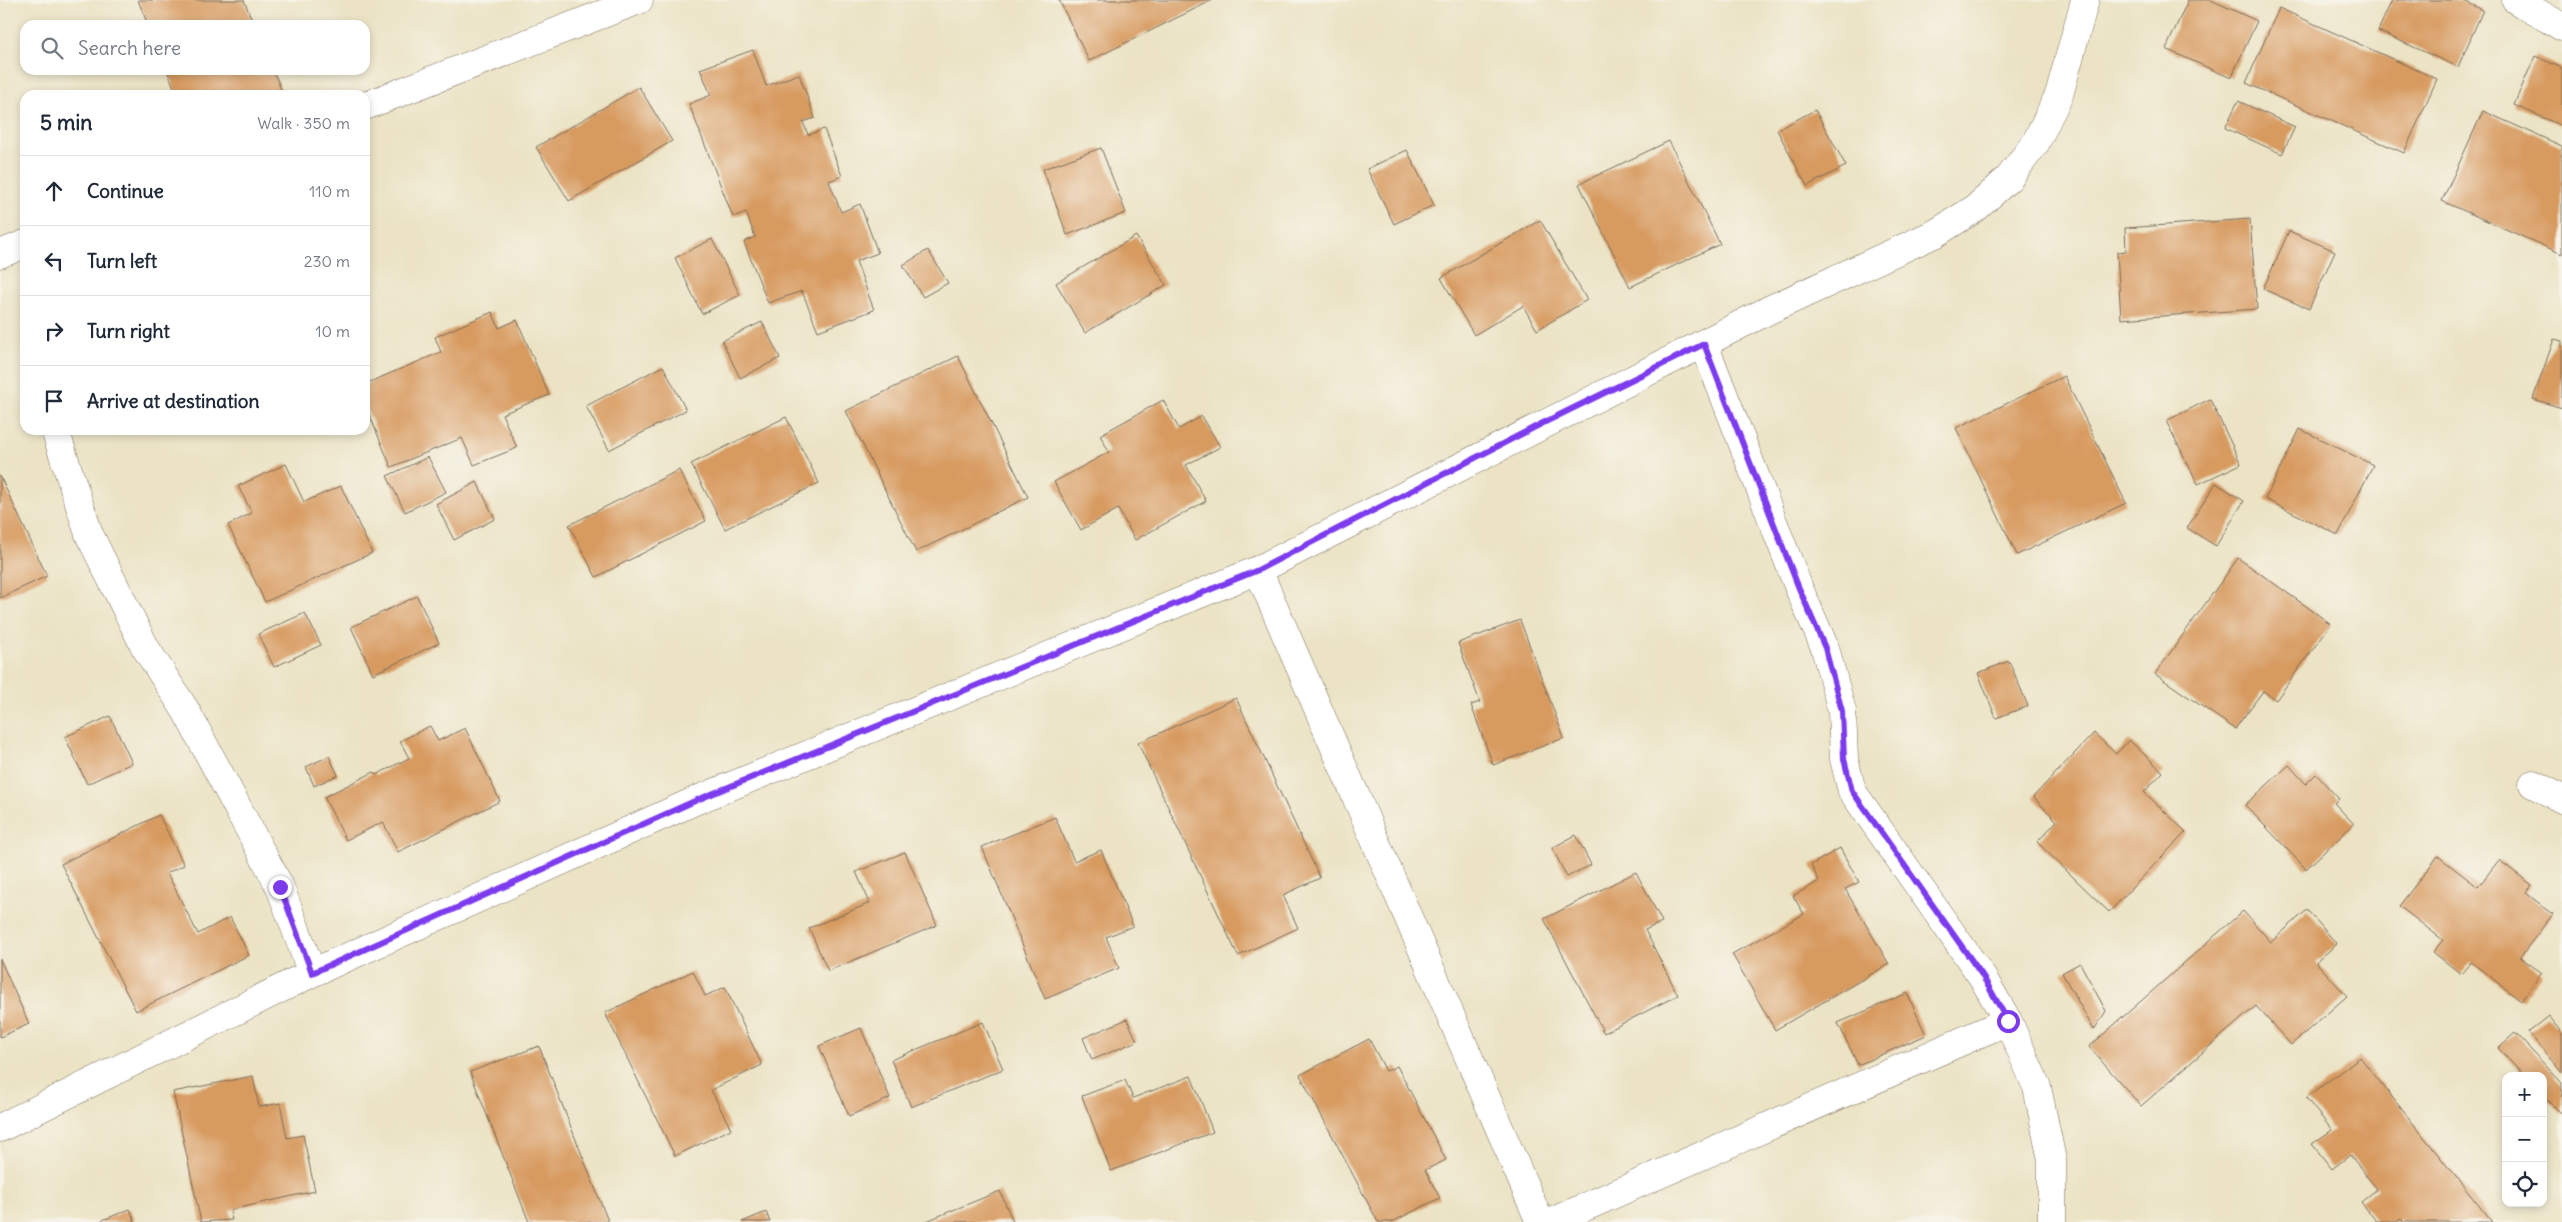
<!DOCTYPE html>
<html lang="en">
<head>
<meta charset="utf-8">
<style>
	:root { --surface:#fff; --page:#f6f6f7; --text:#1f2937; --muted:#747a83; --line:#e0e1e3 }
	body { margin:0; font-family:Delius,sans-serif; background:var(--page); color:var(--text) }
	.controls { position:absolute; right:15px; bottom:15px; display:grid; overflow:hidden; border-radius:10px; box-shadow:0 2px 8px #0003 }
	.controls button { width:45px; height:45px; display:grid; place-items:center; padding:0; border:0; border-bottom:1px solid var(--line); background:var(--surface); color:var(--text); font:25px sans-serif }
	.stop { position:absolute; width:15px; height:15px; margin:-11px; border:4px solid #7c3aed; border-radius:50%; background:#fff }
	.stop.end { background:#7c3aed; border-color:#fff; box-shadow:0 1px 5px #0008 }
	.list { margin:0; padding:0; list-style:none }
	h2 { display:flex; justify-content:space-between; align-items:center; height:65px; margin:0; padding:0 20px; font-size:21px }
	h2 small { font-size:16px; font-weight:400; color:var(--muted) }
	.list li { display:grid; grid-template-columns:32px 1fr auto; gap:15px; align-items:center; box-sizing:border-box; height:70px; padding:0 20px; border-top:1px solid var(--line) }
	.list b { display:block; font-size:19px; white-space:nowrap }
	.list em { font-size:16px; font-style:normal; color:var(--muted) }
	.icon { flex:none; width:28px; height:28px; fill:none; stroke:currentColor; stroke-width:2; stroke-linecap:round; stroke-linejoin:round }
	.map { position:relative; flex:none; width:2562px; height:1222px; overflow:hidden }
	.search { position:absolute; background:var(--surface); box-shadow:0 2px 8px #0003; left:20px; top:20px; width:350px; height:55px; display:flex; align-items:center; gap:12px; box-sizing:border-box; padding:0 18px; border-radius:15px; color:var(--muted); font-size:19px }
	.panel { position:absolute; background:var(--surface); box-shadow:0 2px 8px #0003; left:20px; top:90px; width:350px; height:345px; border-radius:15px }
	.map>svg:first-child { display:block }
</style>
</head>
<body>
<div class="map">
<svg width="2562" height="1222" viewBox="0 0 2562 1222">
	<rect width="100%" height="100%" fill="#f7f3e8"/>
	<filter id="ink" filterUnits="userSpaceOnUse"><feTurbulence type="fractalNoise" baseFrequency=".02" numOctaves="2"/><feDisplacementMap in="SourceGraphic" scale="10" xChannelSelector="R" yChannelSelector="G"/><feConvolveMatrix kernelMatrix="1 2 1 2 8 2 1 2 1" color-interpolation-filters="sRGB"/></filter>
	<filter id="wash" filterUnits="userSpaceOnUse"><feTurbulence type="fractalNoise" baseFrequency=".0096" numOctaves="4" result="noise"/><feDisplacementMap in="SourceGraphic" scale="20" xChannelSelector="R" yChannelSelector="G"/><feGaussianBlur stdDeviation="1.12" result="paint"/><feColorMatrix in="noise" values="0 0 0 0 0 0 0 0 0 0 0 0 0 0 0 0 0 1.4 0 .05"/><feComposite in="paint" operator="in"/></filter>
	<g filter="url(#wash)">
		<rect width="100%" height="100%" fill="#ebe3c4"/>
		<g id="blocks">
			<path fill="#d79a5f" d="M 138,0 L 244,0 L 254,25 L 148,25 Z
				M 1059,0 L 1213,0 L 1089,61 Z
				M 2188,0 L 2211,0 L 2257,21 L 2231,78 L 2166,49 Z
				M 2392,0 L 2462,0 L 2483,10 L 2458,67 L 2378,31 Z
				M 2279,8 L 2437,79 L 2404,153 L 2246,83 Z
				M 753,50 L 766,86 L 799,74 L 815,118 L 803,122 L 808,135 L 824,129 L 842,176 L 829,181 L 841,212 L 860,204 L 878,253 L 856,261 L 874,310 L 818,331 L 802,291 L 768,303 L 744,242 L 755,237 L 746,212 L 733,217 L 689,104 L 711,95 L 700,69 Z
				M 2535,56 L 2562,68 L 2562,126 L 2514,105 Z
				M 167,70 L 273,70 L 281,89 L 265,95 L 177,95 Z
				M 639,87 L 672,141 L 569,201 L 536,147 Z
				M 2238,101 L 2295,127 L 2282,154 L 2225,128 Z
				M 1815,110 L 1846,166 L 1807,186 L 1777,130 Z
				M 2483,111 L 2562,146 L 2562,254 L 2442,201 Z
				M 1669,141 L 1720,244 L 1630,287 L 1579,184 Z
				M 1101,148 L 1126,213 L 1067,235 L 1043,169 Z
				M 1407,150 L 1434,205 L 1394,224 L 1367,169 Z
				M 2250,219 L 2257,309 L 2121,319 L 2117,252 L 2126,251 L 2125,228 Z
				M 1540,220 L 1587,300 L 1537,330 L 1523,306 L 1474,335 L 1441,278 Z
				M 2289,231 L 2335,251 L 2309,309 L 2263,289 Z
				M 1136,236 L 1166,285 L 1085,333 L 1056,283 Z
				M 712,239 L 740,295 L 702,314 L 675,258 Z
				M 928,250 L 948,283 L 923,297 L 903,265 Z
				M 492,312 L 499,328 L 517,320 L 549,395 L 502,414 L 517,448 L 474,465 L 462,438 L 391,467 L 365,404 L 365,384 L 441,352 L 435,337 Z
				M 762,322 L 780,358 L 740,378 L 722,341 Z
				M 2554,339 L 2562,341 L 2562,408 L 2533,399 Z
				M 958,356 L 1028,497 L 916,552 L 846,411 Z
				M 663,366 L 686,410 L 609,450 L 586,406 Z
				M 2064,376 L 2126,503 L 2017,555 L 1956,428 Z
				M 2210,399 L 2241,464 L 2198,484 L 2166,421 Z
				M 1163,400 L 1179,429 L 1202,416 L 1220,447 L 1186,465 L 1206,501 L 1135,540 L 1118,509 L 1081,530 L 1054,482 L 1109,452 L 1100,435 Z
				M 786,417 L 819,483 L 725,529 L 691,464 Z
				M 2300,429 L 2373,465 L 2338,535 L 2265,499 Z
				M 428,457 L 446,492 L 405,512 L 387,476 Z
				M 286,464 L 304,502 L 341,486 L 372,553 L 265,602 L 228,525 L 252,513 L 238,486 Z
				M 679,470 L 706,521 L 596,577 L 569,525 Z
				M 0,476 L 47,576 L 0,598 Z
				M 477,482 L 495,519 L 454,540 L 436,504 Z
				M 2216,483 L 2244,501 L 2216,546 L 2187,528 Z
				M 2238,558 L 2331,624 L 2276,700 L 2263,691 L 2235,729 L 2155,674 Z
				M 417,596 L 439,643 L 373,674 L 351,627 Z
				M 305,613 L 321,645 L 274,667 L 258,634 Z
				M 1520,620 L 1564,738 L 1493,765 L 1471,705 L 1480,702 L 1458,643 Z
				M 2009,661 L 2028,706 L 1996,718 L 1978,673 Z
				M 1236,698 L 1320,878 L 1283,895 L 1298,928 L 1238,956 L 1138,743 Z
				M 110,716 L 132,763 L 87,784 L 65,737 Z
				M 430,726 L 438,741 L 465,728 L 500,801 L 398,852 L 383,822 L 346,840 L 324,797 L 374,772 L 376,775 L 409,758 L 400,741 Z
				M 2094,733 L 2116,754 L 2129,740 L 2163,772 L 2144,792 L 2186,832 L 2109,912 L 2037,842 L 2057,821 L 2033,797 Z
				M 329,756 L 338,775 L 314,786 L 306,767 Z
				M 2289,765 L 2306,784 L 2316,774 L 2339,799 L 2334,803 L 2354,824 L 2306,869 L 2245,805 Z
				M 159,815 L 184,865 L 167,873 L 198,934 L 230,917 L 249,955 L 136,1011 L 61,864 Z
				M 1055,817 L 1074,861 L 1101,850 L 1133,926 L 1106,937 L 1119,968 L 1045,999 L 982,847 Z
				M 1576,835 L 1591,865 L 1567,877 L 1552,848 Z
				M 1840,848 L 1859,882 L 1845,889 L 1889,964 L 1775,1030 L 1732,954 L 1804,914 L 1793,896 L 1819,881 L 1811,865 Z
				M 905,852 L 937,925 L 828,971 L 809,928 L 870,903 L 856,872 Z
				M 2438,856 L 2478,887 L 2499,860 L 2532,885 L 2526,893 L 2553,914 L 2520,957 L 2542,973 L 2521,1001 L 2471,962 L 2461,974 L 2433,952 L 2443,940 L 2399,906 Z
				M 1636,872 L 1662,922 L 1645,930 L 1678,995 L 1604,1033 L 1544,919 Z
				M 2307,910 L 2337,944 L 2316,962 L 2347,996 L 2291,1045 L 2256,1006 L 2141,1106 L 2089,1047 L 2243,911 L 2271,942 Z
				M 0,959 L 29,1024 L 0,1037 Z
				M 2080,963 L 2106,1011 L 2094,1030 L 2062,973 Z
				M 693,971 L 705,996 L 725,987 L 762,1065 L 711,1090 L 731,1129 L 675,1156 L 605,1013 Z
				M 1907,993 L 1926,1035 L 1858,1065 L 1838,1023 Z
				M 2548,1016 L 2562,1033 L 2562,1073 L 2528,1032 Z
				M 1127,1019 L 1137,1041 L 1092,1060 L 1083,1038 Z
				M 983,1022 L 1003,1069 L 911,1107 L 891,1060 Z
				M 861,1028 L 890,1098 L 849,1116 L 819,1046 Z
				M 2515,1033 L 2562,1083 L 2561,1114 L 2543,1096 L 2543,1076 L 2524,1076 L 2498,1048 Z
				M 1369,1039 L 1386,1071 L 1397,1066 L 1446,1160 L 1425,1170 L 1440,1198 L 1392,1222 L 1378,1222 L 1300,1075 Z
				M 539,1046 L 608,1221 L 604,1222 L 529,1222 L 470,1072 Z
				M 2360,1057 L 2492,1222 L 2403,1222 L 2401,1219 L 2397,1222 L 2377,1222 L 2361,1202 L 2377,1189 L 2350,1155 L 2332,1169 L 2312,1144 L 2332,1130 L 2306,1098 Z
				M 253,1076 L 259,1107 L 280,1103 L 287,1138 L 303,1135 L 315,1191 L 230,1210 L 232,1220 L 201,1222 L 173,1092 Z
				M 1191,1076 L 1213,1132 L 1111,1171 L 1082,1096 L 1125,1080 L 1133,1098 Z
				M 1000,1191 L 1013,1222 L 924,1222 Z
				M 130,1209 L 135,1222 L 98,1222 Z
				M 766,1212 L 770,1222 L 742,1222 Z"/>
		</g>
	</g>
	<g filter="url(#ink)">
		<use href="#blocks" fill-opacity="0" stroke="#796b58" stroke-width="1"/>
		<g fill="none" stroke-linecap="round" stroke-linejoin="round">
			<defs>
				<path id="minor" d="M 2516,0 L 2562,27
					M 365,106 L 639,0
					M 0,254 L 25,244
					M 1704,344 L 1798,586 L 1825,648 L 1842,711 L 1844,759 L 1852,791 L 1981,975 L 2008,1021 L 2037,1087 L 2052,1160 L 2052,1222
					M 55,430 L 89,534 L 145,647 L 186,711 L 280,887 L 312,973
					M 1258,570 L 1540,1222
					M 2533,784 L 2562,799
					M 0,1128 L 312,973 L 697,800 L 1258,570 L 1771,309 L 1936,233 L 1976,208 L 2009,178 L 2036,142 L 2059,95 L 2085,0
					M 1551,1222 L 2008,1021"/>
			</defs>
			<use href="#minor" stroke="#796b58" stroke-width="29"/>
			<use href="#minor" stroke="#fff" stroke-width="28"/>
		</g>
	</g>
	<g fill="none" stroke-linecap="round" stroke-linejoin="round" filter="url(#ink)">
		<path stroke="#7c3aed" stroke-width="6" d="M 280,887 L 312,973 L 697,800 L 1258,570 L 1541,424 L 1704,344 L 1798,586 L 1825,648 L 1842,711 L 1844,759 L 1852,791 L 1982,975 L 2008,1021"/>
	</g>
</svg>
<div class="controls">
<button>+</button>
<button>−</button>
<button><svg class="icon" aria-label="locate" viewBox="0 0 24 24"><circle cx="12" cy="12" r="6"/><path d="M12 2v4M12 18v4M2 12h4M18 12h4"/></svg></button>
</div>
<div class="stop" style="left:2008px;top:1021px"></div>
<div class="stop end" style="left:280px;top:887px"></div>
<div class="search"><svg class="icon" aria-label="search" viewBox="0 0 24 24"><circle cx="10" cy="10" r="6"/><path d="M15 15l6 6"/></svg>Search here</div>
<section class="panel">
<h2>5 min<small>Walk · 350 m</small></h2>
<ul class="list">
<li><svg class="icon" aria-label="ahead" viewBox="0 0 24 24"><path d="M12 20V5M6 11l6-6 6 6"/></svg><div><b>Continue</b></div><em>110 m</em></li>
<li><svg class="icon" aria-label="left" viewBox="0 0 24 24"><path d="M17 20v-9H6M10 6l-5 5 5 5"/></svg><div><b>Turn left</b></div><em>230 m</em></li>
<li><svg class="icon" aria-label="right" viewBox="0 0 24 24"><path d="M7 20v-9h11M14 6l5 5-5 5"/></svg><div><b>Turn right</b></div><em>10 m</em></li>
<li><svg class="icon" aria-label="arrive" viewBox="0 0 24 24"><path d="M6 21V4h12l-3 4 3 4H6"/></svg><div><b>Arrive at destination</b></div></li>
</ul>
</section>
</div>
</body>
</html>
